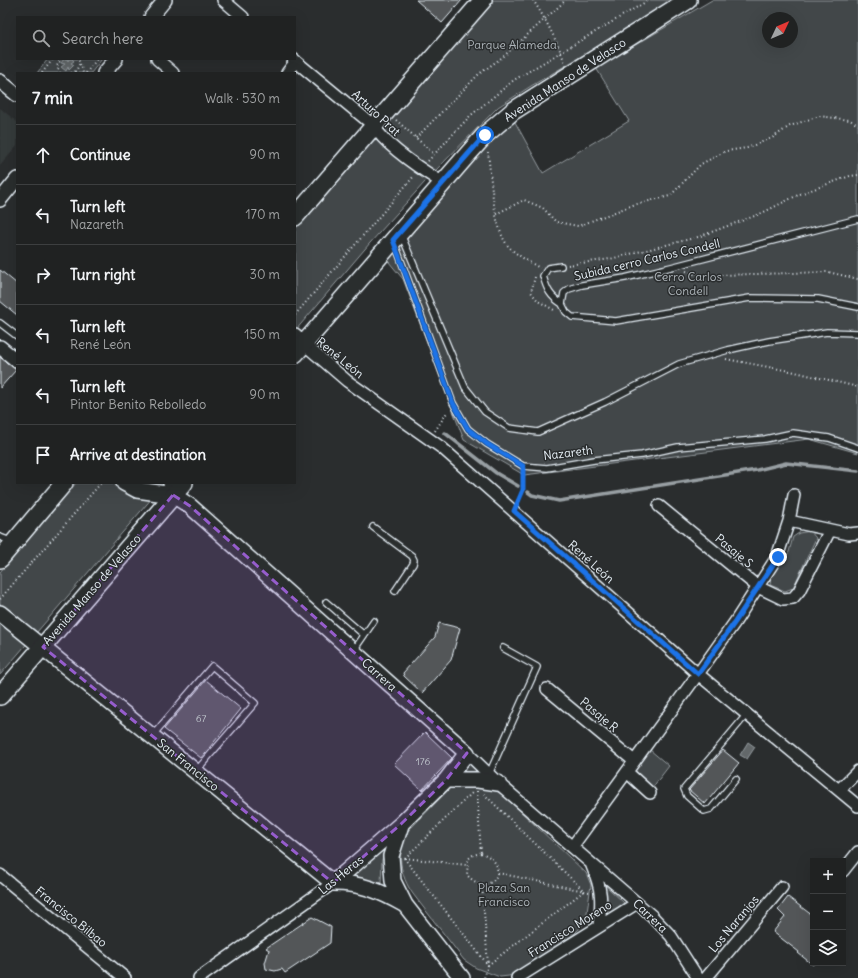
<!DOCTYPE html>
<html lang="en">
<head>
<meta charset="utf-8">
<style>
	:root { --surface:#202222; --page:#282a2a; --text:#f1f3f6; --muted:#a2a4a5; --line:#3d3f40 }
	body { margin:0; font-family:Delius,sans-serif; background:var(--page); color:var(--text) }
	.controls { position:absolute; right:12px; bottom:12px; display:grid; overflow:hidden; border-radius:0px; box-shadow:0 4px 16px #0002 }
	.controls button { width:36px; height:36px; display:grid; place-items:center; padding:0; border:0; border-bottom:1px solid var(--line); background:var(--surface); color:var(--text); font:20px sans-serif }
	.compass { position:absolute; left:762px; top:12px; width:36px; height:36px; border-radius:50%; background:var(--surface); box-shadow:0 4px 16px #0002; rotate:46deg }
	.stop { position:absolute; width:12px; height:12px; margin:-9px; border:3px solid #1a73e8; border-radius:50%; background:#fff }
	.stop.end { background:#1a73e8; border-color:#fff; box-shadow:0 1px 4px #0008 }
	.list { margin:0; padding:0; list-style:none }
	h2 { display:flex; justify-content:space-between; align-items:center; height:52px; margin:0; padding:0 16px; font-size:17px }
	h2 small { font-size:13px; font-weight:400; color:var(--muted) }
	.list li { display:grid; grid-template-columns:26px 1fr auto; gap:12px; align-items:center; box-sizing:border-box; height:60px; padding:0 16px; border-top:1px solid var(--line) }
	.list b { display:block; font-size:15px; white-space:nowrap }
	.list p { margin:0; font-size:13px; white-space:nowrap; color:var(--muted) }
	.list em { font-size:13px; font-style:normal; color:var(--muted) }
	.icon { flex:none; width:22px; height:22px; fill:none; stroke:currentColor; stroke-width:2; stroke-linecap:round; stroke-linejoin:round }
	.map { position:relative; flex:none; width:858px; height:978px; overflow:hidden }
	.search { position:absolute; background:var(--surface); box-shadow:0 4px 16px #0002; left:16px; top:16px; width:280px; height:44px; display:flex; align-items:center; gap:10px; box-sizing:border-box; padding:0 14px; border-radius:0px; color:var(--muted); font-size:15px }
	.panel { position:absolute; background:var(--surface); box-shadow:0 4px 16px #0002; left:16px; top:72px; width:280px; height:412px; border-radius:0px }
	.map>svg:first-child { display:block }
</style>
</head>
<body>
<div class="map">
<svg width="858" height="978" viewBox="0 0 858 978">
	<rect width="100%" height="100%" fill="#2a2d2e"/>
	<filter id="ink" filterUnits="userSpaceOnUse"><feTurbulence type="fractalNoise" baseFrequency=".025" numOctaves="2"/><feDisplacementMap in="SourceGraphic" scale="8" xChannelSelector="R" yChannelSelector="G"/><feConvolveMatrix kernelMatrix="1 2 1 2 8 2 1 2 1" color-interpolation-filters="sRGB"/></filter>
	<g filter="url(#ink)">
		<path fill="#363a3b" d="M 0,108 L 17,122 L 17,146 L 0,166 Z"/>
		<path fill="#424648" stroke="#959ca0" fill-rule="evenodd" d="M 491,0 L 676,0 L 531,86 L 498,107 L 434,172 L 370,243 L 295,331 L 295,229 Z
			M 712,0 L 858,0 L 858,453 L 809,439 L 524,475 L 464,440 L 403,279 L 384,256 L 492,137 L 515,122 L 543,173 L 629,121 L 596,68 ZM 768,18 L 792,18 L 792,42 L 768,42 Z
			M 48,59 L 102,59 L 91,73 L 37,73 Z
			M 76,483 L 165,483 L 0,675 L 0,572 Z
			M 810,531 L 816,538 L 793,588 L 785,591 L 770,585 L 771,577 L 789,552 L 793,537 L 799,533 Z
			M 650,750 L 669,766 L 652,788 L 633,772 Z
			M 469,764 L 480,773 L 461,773 Z
			M 464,784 L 494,790 L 503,795 L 586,873 L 591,885 L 586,919 L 581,927 L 574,934 L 519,971 L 509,976 L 500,977 L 476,968 L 464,960 L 413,894 C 400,876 396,852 407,832 L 452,786 Z
			M 385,847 L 382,860 L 381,883 L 349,877 Z
			M 605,885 L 624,903 L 603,918 Z"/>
		<path fill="#63686b" stroke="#989fa3" d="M 64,59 L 67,59 L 68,61 L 69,59 L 72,59 L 74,61 L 71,63 L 74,65 L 69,70 L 68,67 L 66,71 L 61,67 L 65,64 L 61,63 Z
			M 748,742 L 755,747 L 747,759 L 740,755 Z"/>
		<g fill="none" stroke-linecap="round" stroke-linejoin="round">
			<path stroke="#989fa3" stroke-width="3.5" d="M 445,433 L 496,473 L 518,486
				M 528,492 L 532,495 L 559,501 L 757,470 L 786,463 L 858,471"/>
		</g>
		<path fill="#535759" stroke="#e8f1f8" d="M 416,0 L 462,0 L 442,23 Z
			M 0,270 L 17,284 L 17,315 L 0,301 Z
			M 0,357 L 16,370 L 0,388 Z
			M 439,623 L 460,628 L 451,660 L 422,693 L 404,676 L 403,673 L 435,637 Z
			M 206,680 L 241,709 L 201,758 L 164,729 Z
			M 425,732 L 452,758 L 422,790 L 394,764 Z
			M 723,750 L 739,763 L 705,804 L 689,790 Z
			M 788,897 L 813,916 L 813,965 L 798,953 L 799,952 L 773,932 L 785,917 L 778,910 Z
			M 312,917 L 331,927 L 330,943 L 285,973 L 282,969 L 275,971 L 266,969 L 265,963 L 269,950 L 266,948 Z"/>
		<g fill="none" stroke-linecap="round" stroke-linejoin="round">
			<defs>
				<path id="service" d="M 858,219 L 671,267 L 625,278 L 582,285 L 569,289 L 564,293 L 562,304 L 566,312 L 572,317 L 616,321 L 750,298 L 818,299 L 858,307
					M 401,234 L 465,387 L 485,412 L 509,428 L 538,432 L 605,402 L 679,364 L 728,350 L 769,341 L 827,332 L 858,333
					M 395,244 L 453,403 L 468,429 L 487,444 L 523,466 L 547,468 L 594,460 L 642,455 L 678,447 L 765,439 L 793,433 L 829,438 L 858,448
					M 561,266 L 548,268 L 543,276 C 547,290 550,296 562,304
					M 0,323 L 17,336
					M 373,527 L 412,556 L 414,560 L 413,564 L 395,591
					M 0,537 L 13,542
					M 326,602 L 364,635
					M 354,650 L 374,621
					M 153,735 L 212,666 L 255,703 L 196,771
					M 489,774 L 537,667 L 503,648
					M 736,779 L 711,809 L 704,811 L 687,796 L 684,789 L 747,714"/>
				<path id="minor" d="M 223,0 L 243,17
					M 157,59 L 173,73
					M 293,59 L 374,126 C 386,147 422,170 443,183
					M 287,73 L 296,61
					M 304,344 L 347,381 L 442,448 L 698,674 L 858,806
					M 659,506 L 758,587 L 783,599 L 793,598 L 799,591 L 830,530
					M 789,521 L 849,534 L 858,533
					M 547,689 L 634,761
					M 467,753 L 498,783 L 652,916 L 671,936 L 698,978
					M 627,772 L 650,793
					M 839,790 L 858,771
					M 572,847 L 698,674 L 735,622 L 777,557 L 789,521 L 794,495
					M 592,866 C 602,889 602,901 599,925
					M 843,871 L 858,852
					M 0,875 L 125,978
					M 199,978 L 333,883
					M 517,978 L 637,903
					M 706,978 L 782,887"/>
				<path id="tertiary" d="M 151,17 L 165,0
					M 104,73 L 116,59
					M 0,81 L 17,95
					M 0,200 L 17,179
					M 295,335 L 304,344
					M 0,347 L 17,361"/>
				<path id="secondary" d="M 124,483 L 137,490 L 173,495
					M 171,483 L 173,495 L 190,506 L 467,753 L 446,780 L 401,824 L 333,883
					M 0,613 L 333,883
					M 446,780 L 478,780 L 498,783
					M 401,825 L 391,856 L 393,881 L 405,905 L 462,978
					M 333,883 C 362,883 380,891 405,905"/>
				<path id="primary" d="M 295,217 L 483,0
					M 295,354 L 468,154 L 485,135 L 513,111 L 688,0
					M 0,559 L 64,483
					M 0,696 L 184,483"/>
			</defs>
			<use href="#service" stroke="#e8f1f8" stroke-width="8"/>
			<use href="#minor" stroke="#e8f1f8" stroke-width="14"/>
			<use href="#tertiary" stroke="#e8f1f8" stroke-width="16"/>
			<use href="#secondary" stroke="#e8f1f8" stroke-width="18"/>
			<use href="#primary" stroke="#e8f1f8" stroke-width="20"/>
			<path stroke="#e8f1f8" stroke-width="2" stroke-dasharray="1 3" stroke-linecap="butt" d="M 533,0 C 546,20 557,41 565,63
				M 80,64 L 83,73
				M 42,73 L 53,59
				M 60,73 L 57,66 L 61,59
				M 71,73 L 76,71 L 80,63 L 78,59
				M 86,73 L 97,59
				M 396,120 L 434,154
				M 416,138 L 479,74 L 504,56 L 566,0
				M 488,152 C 491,176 493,230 509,247 C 518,256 529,262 540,268
				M 428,161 L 470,116 L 514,80 L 649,0
				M 496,214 L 524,200 L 543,208 L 556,222 L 578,226 L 633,205 L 670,196 L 701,164 L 726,151 L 747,148 L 772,138 L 790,126 L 819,116 L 850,120 L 858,125
				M 568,265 L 610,259 L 698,237 L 760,214 L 800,194 L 850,176 L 858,175
				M 686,271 L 694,274 L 720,275 L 828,272 L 858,279
				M 535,277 L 531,292 L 538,301 L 556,311
				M 295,315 L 414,176
				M 726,359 L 795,372 L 858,387
				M 435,431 L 448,411
				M 518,501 L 523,490 L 523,473
				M 0,599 L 101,483
				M 477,791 L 481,853
				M 481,853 C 514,864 491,901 467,875 L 468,859 L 473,855 Z
				M 404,858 L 488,965 L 484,978
				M 405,858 L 472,793
				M 405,858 L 467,865
				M 498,873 L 589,892
				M 482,885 L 488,965 L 584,891 L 484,794"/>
			<use href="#service" stroke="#2a2d2e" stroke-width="5.5"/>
			<use href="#minor" stroke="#2a2d2e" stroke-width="11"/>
			<use href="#tertiary" stroke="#2a2d2e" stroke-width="13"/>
			<use href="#secondary" stroke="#2a2d2e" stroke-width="15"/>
			<use href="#primary" stroke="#2a2d2e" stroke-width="17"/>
		</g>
	</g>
	<g fill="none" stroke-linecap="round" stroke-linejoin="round" filter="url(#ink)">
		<path stroke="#1a73e8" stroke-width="5" d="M 485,135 L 393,240 L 453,403 L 468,429 L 487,444 L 523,466 L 523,490 L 514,511 L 698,674 L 735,622 L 778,557"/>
	</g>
	<path fill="#965dcd" fill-opacity="0.2" stroke="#965dcd" stroke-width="3" stroke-dasharray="8 5" stroke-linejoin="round" d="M 173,495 L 190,506 L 467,753 L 446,780 L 401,824 L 333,883 L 43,647 Z"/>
	<g text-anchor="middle" stroke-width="3" stroke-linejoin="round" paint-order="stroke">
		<g font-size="10" fill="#c3cad0">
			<text x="201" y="722">67</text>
			<text x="423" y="765">176</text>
		</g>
		<g font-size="12" fill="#aeb5ba" stroke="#2a2d2e">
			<text x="512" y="49">Parque Alameda</text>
			<text x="688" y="281">Cerro Carlos<tspan x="688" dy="14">Condell</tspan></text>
			<text x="504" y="892">Plaza San<tspan x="504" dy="14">Francisco</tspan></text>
		</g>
		<g font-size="12" fill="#e8f1f8" stroke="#2a2d2e">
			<text transform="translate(565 80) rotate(-33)" y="4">Avenida Manso de Velasco</text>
			<text transform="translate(376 113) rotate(43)" y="4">Arturo Prat</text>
			<text transform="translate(647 260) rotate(-13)" y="4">Subida cerro Carlos Condell</text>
			<text transform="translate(340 358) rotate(39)" y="4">René León</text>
			<text transform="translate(568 453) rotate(-7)" y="4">Nazareth</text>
			<text transform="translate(734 551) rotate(40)" y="4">Pasaje S</text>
			<text transform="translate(591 562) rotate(42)" y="4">René León</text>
			<text transform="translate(92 590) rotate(-49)" y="4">Avenida Manso de Velasco</text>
			<text transform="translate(379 675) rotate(42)" y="4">Carrera</text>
			<text transform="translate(599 715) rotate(40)" y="4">Pasaje R</text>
			<text transform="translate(188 765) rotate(39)" y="4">San Francisco</text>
			<text transform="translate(341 875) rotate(-39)" y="4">Las Heras</text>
			<text transform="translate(650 916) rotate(44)" y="4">Carrera</text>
			<text transform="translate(71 917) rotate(39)" y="4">Francisco Bilbao</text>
			<text transform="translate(734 924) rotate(-50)" y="4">Los Naranjos</text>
			<text transform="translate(570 929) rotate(-32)" y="4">Francisco Moreno</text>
		</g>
	</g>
</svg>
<div class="controls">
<button>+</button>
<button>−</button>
<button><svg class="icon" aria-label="layers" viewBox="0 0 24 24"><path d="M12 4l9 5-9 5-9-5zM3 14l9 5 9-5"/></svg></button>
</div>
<svg class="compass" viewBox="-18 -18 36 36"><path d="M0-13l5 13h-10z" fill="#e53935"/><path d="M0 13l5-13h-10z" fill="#a2a4a5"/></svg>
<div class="stop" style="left:485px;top:135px"></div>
<div class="stop end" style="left:778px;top:557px"></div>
<div class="search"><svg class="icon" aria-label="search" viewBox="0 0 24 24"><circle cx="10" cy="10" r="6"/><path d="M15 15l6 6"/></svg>Search here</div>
<section class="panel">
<h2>7 min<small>Walk · 530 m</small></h2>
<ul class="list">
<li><svg class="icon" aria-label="ahead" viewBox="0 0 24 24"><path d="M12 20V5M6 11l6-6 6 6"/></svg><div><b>Continue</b></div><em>90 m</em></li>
<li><svg class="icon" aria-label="left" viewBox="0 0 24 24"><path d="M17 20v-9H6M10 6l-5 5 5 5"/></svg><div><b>Turn left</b><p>Nazareth</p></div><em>170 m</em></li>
<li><svg class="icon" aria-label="right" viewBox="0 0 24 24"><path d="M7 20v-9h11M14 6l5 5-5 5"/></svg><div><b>Turn right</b></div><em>30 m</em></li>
<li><svg class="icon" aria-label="left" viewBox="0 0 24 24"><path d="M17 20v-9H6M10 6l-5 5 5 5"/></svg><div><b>Turn left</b><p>René León</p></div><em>150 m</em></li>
<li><svg class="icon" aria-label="left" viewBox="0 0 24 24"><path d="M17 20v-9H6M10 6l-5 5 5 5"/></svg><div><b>Turn left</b><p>Pintor Benito Rebolledo</p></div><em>90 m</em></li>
<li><svg class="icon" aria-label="arrive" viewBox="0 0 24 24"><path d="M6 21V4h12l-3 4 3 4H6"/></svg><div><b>Arrive at destination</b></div></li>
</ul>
</section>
</div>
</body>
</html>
